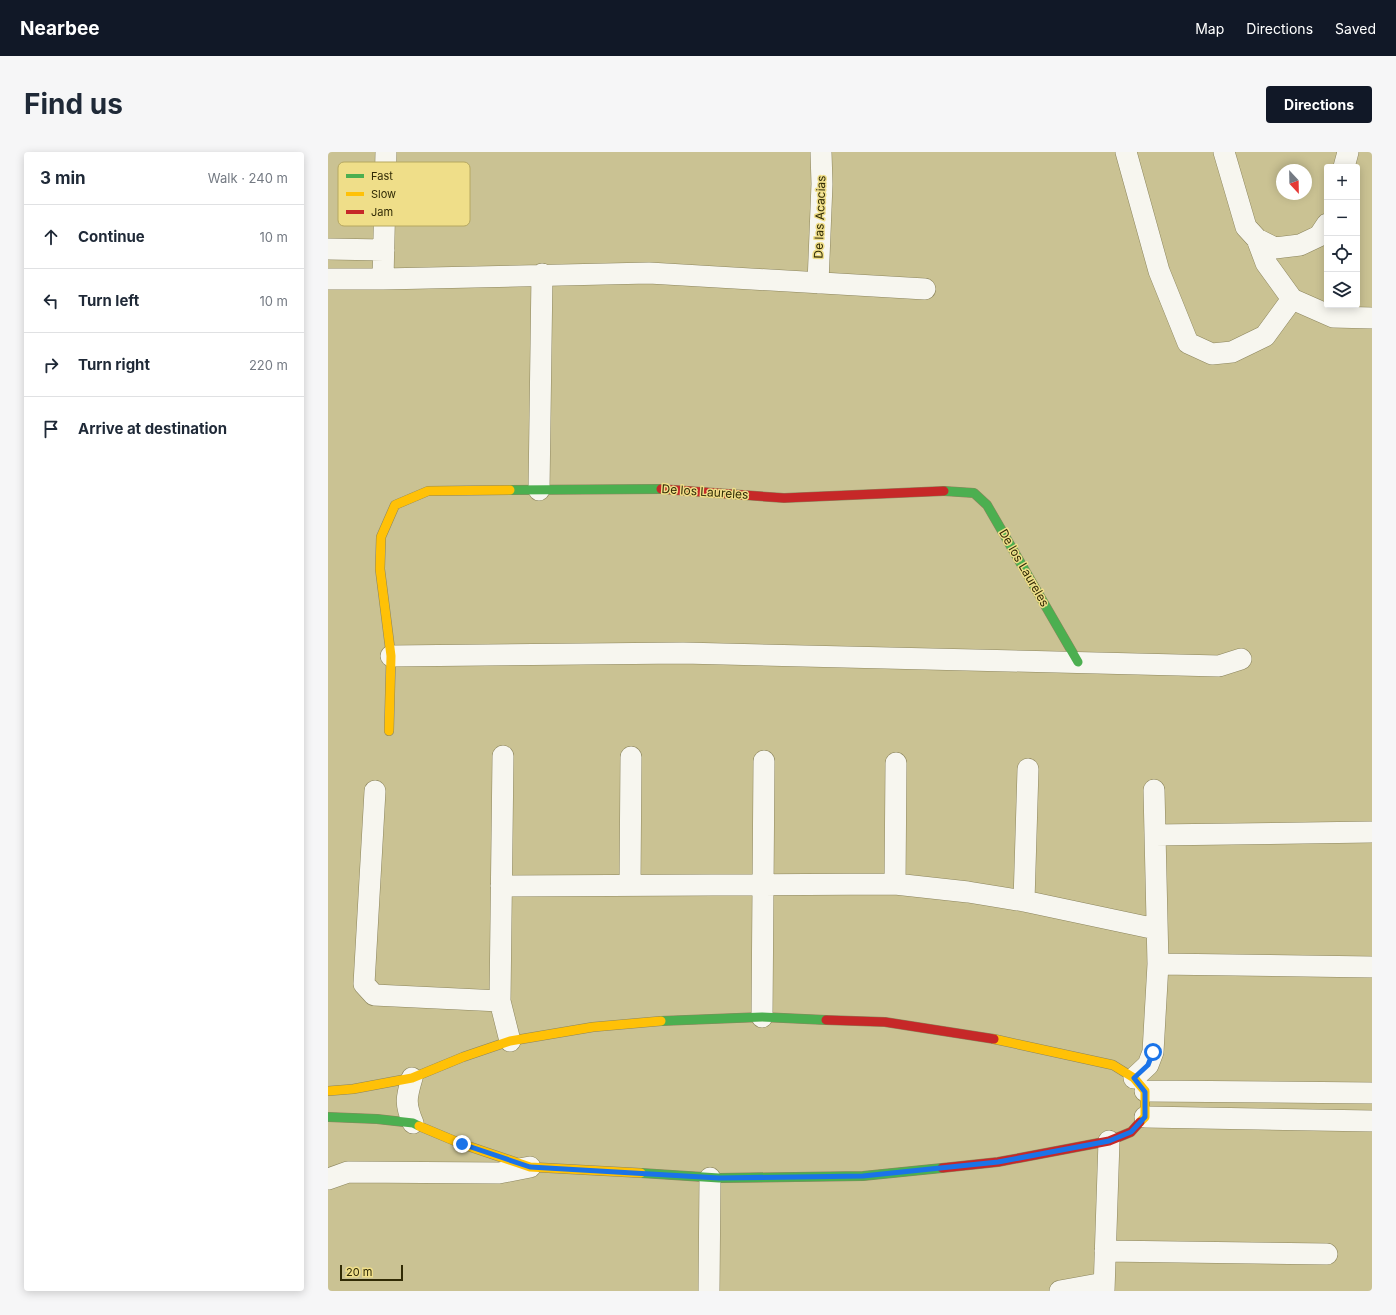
<!DOCTYPE html>
<html lang="en">
<head>
<meta charset="utf-8">
<style>
	:root { --surface:#fff; --page:#f6f6f7; --text:#1f2937; --muted:#747a83; --line:#e0e1e3; --accent:#111827 }
	body { margin:0; font-family:Inter,sans-serif; background:var(--page); color:var(--text) }
	.controls { position:absolute; right:12px; top:12px; display:grid; overflow:hidden; border-radius:4px; box-shadow:0 2px 10px #0003 }
	.controls button { width:36px; height:36px; display:grid; place-items:center; padding:0; border:0; border-bottom:1px solid var(--line); background:var(--surface); color:var(--text); font:20px sans-serif }
	.compass { position:absolute; left:948px; top:12px; width:36px; height:36px; border-radius:50%; background:var(--surface); box-shadow:0 2px 10px #0003; rotate:158deg }
	.scale { position:absolute; left:12px; bottom:10px; width:63px; box-sizing:border-box; padding-left:4px; border:2px solid #312b05; border-top:0; font-size:11px; line-height:14px; white-space:nowrap; color:#312b05; -webkit-text-stroke:3px #efde89; paint-order:stroke }
	.stop { position:absolute; width:12px; height:12px; margin:-9px; border:3px solid #1a73e8; border-radius:50%; background:#fff }
	.stop.end { background:#1a73e8; border-color:#fff; box-shadow:0 1px 4px #0008 }
	.list { margin:0; padding:0; list-style:none }
	h2 { display:flex; justify-content:space-between; align-items:center; height:52px; margin:0; padding:0 16px; font-size:17px }
	h2 small { font-size:13px; font-weight:400; color:var(--muted) }
	.list li { display:grid; grid-template-columns:26px 1fr auto; gap:12px; align-items:center; box-sizing:border-box; height:64px; padding:0 16px; border-top:1px solid var(--line) }
	.list b { display:block; font-size:15px; white-space:nowrap }
	.list em { font-size:13px; font-style:normal; color:var(--muted) }
	.icon { flex:none; width:22px; height:22px; fill:none; stroke:currentColor; stroke-width:2; stroke-linecap:round; stroke-linejoin:round }
	.map { position:relative; flex:none; width:1044px; height:1139px; overflow:hidden; border-radius:4px }
	header { display:flex; align-items:center; gap:24px; box-sizing:border-box; height:56px; padding:0 20px; background:var(--accent); color:#fff }
	header strong { font-size:19px }
	nav { display:flex; gap:22px; margin-inline-start:auto; font-size:14px }
	.intro { display:flex; align-items:center; justify-content:space-between; box-sizing:border-box; height:96px; padding:0 24px }
	h1 { margin:0; font-size:28px }
	.button { padding:10px 18px; border-radius:4px; background:var(--accent); color:#fff; font-size:14px; font-weight:700 }
	main { display:flex; gap:24px; padding:0 24px }
	aside { flex:1; background:var(--surface); border-radius:4px; box-shadow:0 2px 10px #0003 }
	.map>svg:first-child { display:block }
</style>
</head>
<body>
<header>
<strong>Nearbee</strong>
<nav><a>Map</a><a>Directions</a><a>Saved</a></nav>
</header>
<div class="intro"><h1>Find us</h1><a class="button">Directions</a></div>
<main>
<aside>
<h2>3 min<small>Walk · 240 m</small></h2>
<ul class="list">
<li><svg class="icon" aria-label="ahead" viewBox="0 0 24 24"><path d="M12 20V5M6 11l6-6 6 6"/></svg><div><b>Continue</b></div><em>10 m</em></li>
<li><svg class="icon" aria-label="left" viewBox="0 0 24 24"><path d="M17 20v-9H6M10 6l-5 5 5 5"/></svg><div><b>Turn left</b></div><em>10 m</em></li>
<li><svg class="icon" aria-label="right" viewBox="0 0 24 24"><path d="M7 20v-9h11M14 6l5 5-5 5"/></svg><div><b>Turn right</b></div><em>220 m</em></li>
<li><svg class="icon" aria-label="arrive" viewBox="0 0 24 24"><path d="M6 21V4h12l-3 4 3 4H6"/></svg><div><b>Arrive at destination</b></div></li>
</ul>
</aside>
<div class="map">
<svg width="1044" height="1139" viewBox="0 0 1044 1139">
	<rect width="100%" height="100%" fill="#cac293"/>
	<g fill="none" stroke-linecap="round" stroke-linejoin="round">
		<defs>
			<path id="street" d="M 798,0 L 831,119 L 860,191 L 884,202 L 904,200 L 937,184 L 964,147
				M 896,0 L 918,75 L 929,87 L 947,96 L 972,93 L 991,84 L 999,72
				M 1016,15 L 1020,0
				M 929,87 L 938,111 L 964,147 L 1005,165 L 1044,166
				M 0,97 L 56,98
				M 0,127 L 55,127 L 321,121 L 597,137
				M 55,127 L 58,0
				M 490,131 L 494,32 L 493,0
				M 211,338 L 214,122
				M 63,504 L 355,501 L 891,514 L 913,507
				M 175,604 L 172,849 L 182,889
				M 47,639 L 36,832 L 46,843 L 172,849
				M 827,683 L 1044,680
				M 567,732 L 568,611
				M 302,733 L 303,605
				M 173,734 L 567,732 L 640,740 L 696,749 L 828,777
				M 696,749 L 700,617
				M 830,812 L 1044,815
				M 434,865 L 436,609
				M 84,926 C 78,946 77,952 85,971
				M 806,926 L 820,913 L 825,900 L 830,812 L 826,638
				M 817,939 L 1044,941
				M 817,965 L 1044,969
				M 0,1027 L 20,1020 L 171,1021 L 202,1015
				M 777,1099 L 999,1102
				M 381,1139 L 382,1026
				M 732,1139 L 776,1131
				M 776,1139 L 781,989"/>
			<path id="fast" d="M 182,338 L 333,337
				M 616,339 L 646,341 L 659,353 L 750,510
				M 333,869 L 434,865 L 498,868
				M 0,965 L 49,967 L 85,971 L 91,974
				M 313,1021 L 391,1026 L 535,1024 L 614,1016"/>
			<path id="slow" d="M 61,579 L 63,504 L 52,417 L 53,385 L 67,353 L 100,339 L 182,338
				M 666,887 L 785,913 L 806,926 L 817,939 L 817,965 L 812,970
				M 0,939 L 25,937 L 84,926 L 135,905 L 182,889 L 265,875 L 333,869
				M 91,974 L 134,992 L 202,1015 L 313,1021"/>
			<path id="jam" d="M 333,337 L 456,346 L 616,339
				M 498,868 L 557,870 L 666,887
				M 614,1016 L 670,1010 L 781,989 L 803,980 L 812,970"/>
		</defs>
		<use href="#street" stroke="#8c855d" stroke-width="22"/>
		<use href="#fast" stroke="#8c855d" stroke-width="10"/>
		<use href="#slow" stroke="#8c855d" stroke-width="10"/>
		<use href="#jam" stroke="#8c855d" stroke-width="10"/>
		<use href="#street" stroke="#f7f6ef" stroke-width="21"/>
		<use href="#fast" stroke="#4caf50" stroke-width="9"/>
		<use href="#slow" stroke="#ffc107" stroke-width="9"/>
		<use href="#jam" stroke="#c62828" stroke-width="9"/>
	</g>
	<g fill="none" stroke-linecap="round" stroke-linejoin="round">
		<path stroke="#1a73e8" stroke-width="5" d="M 134,992 L 202,1015 L 391,1026 L 535,1024 L 670,1010 L 781,989 L 803,980 L 817,965 L 817,940 L 806,926 L 820,913 L 825,900"/>
	</g>
	<g text-anchor="middle" stroke-width="3" stroke-linejoin="round" paint-order="stroke">
		<g font-size="12" fill="#312b05" stroke="#efde89">
			<text transform="translate(492 65) rotate(-88)" y="4">De las Acacias</text>
			<text transform="translate(377 340) rotate(4)" y="4">De los Laureles</text>
			<text transform="translate(696 416) rotate(60)" y="4">De los Laureles</text>
		</g>
	</g>
	<rect x="10" y="10" width="132" height="64" rx="6" fill="#efde89" stroke="#b6a861" stroke-width="1"/>
	<rect x="18" y="22" width="18" height="4" fill="#4caf50"/>
	<rect x="18" y="40" width="18" height="4" fill="#ffc107"/>
	<rect x="18" y="58" width="18" height="4" fill="#c62828"/>
	<g font-size="11" fill="#312b05">
		<text x="43" y="28">Fast</text>
		<text x="43" y="46">Slow</text>
		<text x="43" y="64">Jam</text>
	</g>
</svg>
<div class="controls">
<button>+</button>
<button>−</button>
<button><svg class="icon" aria-label="locate" viewBox="0 0 24 24"><circle cx="12" cy="12" r="6"/><path d="M12 2v4M12 18v4M2 12h4M18 12h4"/></svg></button>
<button><svg class="icon" aria-label="layers" viewBox="0 0 24 24"><path d="M12 4l9 5-9 5-9-5zM3 14l9 5 9-5"/></svg></button>
</div>
<svg class="compass" viewBox="-18 -18 36 36"><path d="M0-13l5 13h-10z" fill="#e53935"/><path d="M0 13l5-13h-10z" fill="#747a83"/></svg>
<div class="scale">20 m</div>
<div class="stop" style="left:825px;top:900px"></div>
<div class="stop end" style="left:134px;top:992px"></div>
</div>
</main>
</body>
</html>
